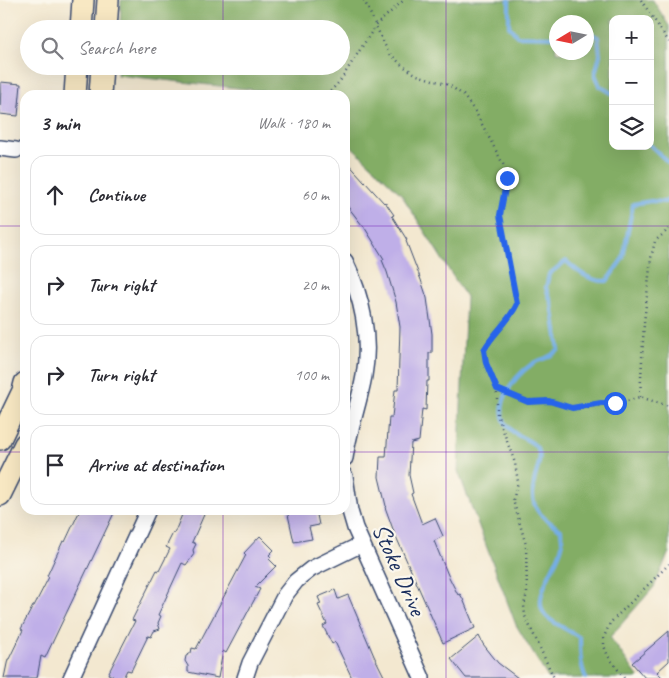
<!DOCTYPE html>
<html lang="en">
<head>
<meta charset="utf-8">
<style>
	:root { --surface:#fff; --page:#f7f7f7; --text:#2b2b33; --muted:#7c7c81; --line:#e1e1e2 }
	body { margin:0; font-family:Caveat,sans-serif; background:var(--page); color:var(--text) }
	.controls { position:absolute; right:15px; top:15px; display:grid; overflow:hidden; border-radius:10px; box-shadow:0 5px 20px #0002 }
	.controls button { width:45px; height:45px; display:grid; place-items:center; padding:0; border:0; border-bottom:1px solid var(--line); background:var(--surface); color:var(--text); font:25px sans-serif }
	.compass { position:absolute; left:549px; top:15px; width:45px; height:45px; border-radius:50%; background:var(--surface); box-shadow:0 5px 20px #0002; rotate:260deg }
	.stop { position:absolute; width:15px; height:15px; margin:-11px; border:4px solid #2563eb; border-radius:50%; background:#fff }
	.stop.end { background:#2563eb; border-color:#fff; box-shadow:0 1px 5px #0008 }
	.list { margin:0; padding:0; list-style:none }
	h2 { display:flex; justify-content:space-between; align-items:center; height:65px; margin:0; padding:0 20px; font-size:21px }
	h2 small { font-size:16px; font-weight:400; color:var(--muted) }
	.list li { display:grid; grid-template-columns:32px 1fr auto; gap:15px; align-items:center; box-sizing:border-box; height:80px; margin:0 10px 10px; padding:0 10px; border:1px solid var(--line); border-radius:15px }
	.list b { display:block; font-size:19px; white-space:nowrap }
	.list em { font-size:16px; font-style:normal; color:var(--muted) }
	.icon { flex:none; width:28px; height:28px; fill:none; stroke:currentColor; stroke-width:2; stroke-linecap:round; stroke-linejoin:round }
	.map { position:relative; flex:none; width:669px; height:678px; overflow:hidden }
	.search { position:absolute; background:var(--surface); box-shadow:0 5px 20px #0002; left:20px; top:20px; width:330px; height:55px; display:flex; align-items:center; gap:12px; box-sizing:border-box; padding:0 18px; border-radius:28px; color:var(--muted); font-size:19px }
	.panel { position:absolute; background:var(--surface); box-shadow:0 5px 20px #0002; left:20px; top:90px; width:330px; height:425px; border-radius:15px }
	.map>svg:first-child { display:block }
</style>
</head>
<body>
<div class="map">
<svg width="669" height="678" viewBox="0 0 669 678">
	<rect width="100%" height="100%" fill="#fbf7ec"/>
	<filter id="ink" filterUnits="userSpaceOnUse"><feTurbulence type="fractalNoise" baseFrequency=".02" numOctaves="2"/><feDisplacementMap in="SourceGraphic" scale="10" xChannelSelector="R" yChannelSelector="G"/><feConvolveMatrix kernelMatrix="1 2 1 2 8 2 1 2 1" color-interpolation-filters="sRGB"/></filter>
	<filter id="wash" filterUnits="userSpaceOnUse"><feTurbulence type="fractalNoise" baseFrequency=".0096" numOctaves="4" result="noise"/><feDisplacementMap in="SourceGraphic" scale="20" xChannelSelector="R" yChannelSelector="G"/><feGaussianBlur stdDeviation="1.12" result="paint"/><feColorMatrix in="noise" values="0 0 0 0 0 0 0 0 0 0 0 0 0 0 0 0 0 1.4 0 .05"/><feComposite in="paint" operator="in"/></filter>
	<g filter="url(#wash)">
		<rect width="100%" height="100%" fill="#f3e8d0"/>
		<path fill="#83ad65" stroke="#4f6e62" fill-rule="evenodd" d="M 121,0 L 653,0 L 669,26 L 669,552 L 654,587 L 610,637 L 639,678 L 548,678 L 516,625 L 458,471 L 466,297 L 401,194 L 345,140 L 345,95 L 288,95 L 284,93 L 117,75 L 118,66 L 341,66 L 341,29 L 120,29 ZM 613,19 L 650,19 L 650,146 L 613,146 ZM 556,22 L 586,22 L 586,52 L 556,52 Z"/>
		<g fill="none" stroke-linecap="round" stroke-linejoin="round">
			<path stroke="#75aee5" stroke-width="4" d="M 509,0 L 509,26 L 517,36 L 556,37
				M 586,31 L 598,37 L 600,55 L 595,74 L 600,86 L 613,94
				M 650,145 L 669,163
				M 586,678 C 580,665 580,651 580,638 C 570,630 557,626 547,617 C 528,600 558,565 562,546 C 563,541 561,535 561,530 C 544,518 531,512 533,489 C 534,484 534,479 536,474 C 538,467 541,459 539,452 C 534,439 520,439 512,431 C 489,410 512,378 532,364 C 536,361 541,360 546,358 C 550,356 555,353 559,350 L 552,304 L 546,288 L 549,274 L 566,261 C 578,272 591,282 607,281 L 623,258 L 633,204 L 651,201 L 665,202 L 669,199"/>
		</g>
		<g id="blocks">
			<path fill="#bfafe8" d="M 1,82 L 21,84 L 18,116 L 0,114 Z
				M 345,160 L 384,203 L 385,202 L 394,215 L 392,216 L 407,240 L 406,241 L 421,280 L 427,298 L 432,334 L 432,353 L 429,353 L 429,381 L 427,381 L 426,410 L 422,409 L 419,441 L 411,443 L 409,475 L 413,493 L 411,494 L 422,524 L 435,518 L 443,536 L 434,541 L 448,575 L 458,595 L 460,594 L 463,599 L 475,628 L 443,643 L 394,532 L 385,507 L 386,506 L 379,477 L 380,457 L 386,457 L 389,417 L 392,417 L 395,390 L 398,390 L 400,327 L 396,302 L 387,272 L 382,260 L 384,259 L 363,225 L 362,225 L 345,203 Z
				M 80,510 L 109,510 L 114,513 L 45,658 L 41,656 L 37,678 L 4,678 L 8,659 L 9,659 L 23,630 L 21,629 L 33,606 L 34,606 L 49,577 L 47,576 L 63,541 L 65,542 Z
				M 184,510 L 206,510 L 192,542 L 196,544 L 193,550 L 194,554 L 186,565 L 182,563 L 158,615 L 161,616 L 158,623 L 160,629 L 154,631 L 151,637 L 148,636 L 131,671 L 127,670 L 123,678 L 117,678 L 108,674 L 135,621 L 132,620 L 157,570 L 159,571 L 170,549 L 166,547 L 173,533 L 174,534 Z
				M 287,510 L 316,510 L 319,525 L 309,527 L 312,539 L 294,542 Z
				M 260,536 L 274,550 L 269,555 L 271,557 L 269,559 L 276,566 L 255,587 L 260,589 L 226,653 L 223,651 L 218,678 L 188,672 L 188,666 L 185,661 L 186,656 L 191,653 L 192,648 L 196,649 L 246,555 L 244,553 Z
				M 335,590 L 338,599 L 348,595 L 374,656 L 385,678 L 352,678 L 335,642 L 332,644 L 323,626 L 327,624 L 318,605 L 321,604 L 318,597 Z
				M 669,631 L 669,661 L 657,672 L 663,678 L 645,678 L 632,663 Z
				M 479,636 L 483,644 L 498,663 L 518,678 L 466,678 L 451,659 Z"/>
		</g>
	</g>
	<g filter="url(#ink)">
		<use href="#blocks" fill-opacity="0" stroke="#3b4b6f" stroke-width="1"/>
		<g fill="none" stroke-linecap="round" stroke-linejoin="round">
			<defs>
				<path id="street" d="M 0,148 L 16,150
					M 345,261 C 362,296 371,337 364,376 C 359,404 349,430 345,458
					M 345,476 L 350,511 L 355,528 L 422,678
					M 71,678 L 148,510
					M 245,678 L 250,663 L 285,595 L 296,581 L 311,569 L 362,544"/>
				<path id="secondary" d="M 81,29 L 83,0
					M 106,29 L 108,0
					M 75,95 L 77,66
					M 100,95 L 102,66
					M 0,439 L 23,391 L 25,383
					M 0,495 L 25,444"/>
			</defs>
			<use href="#street" stroke="#3b4b6f" stroke-width="18"/>
			<use href="#secondary" stroke="#3b4b6f" stroke-width="24"/>
			<path stroke="#3b4b6f" stroke-width="2.5" stroke-dasharray="1 4" stroke-linecap="butt" d="M 364,0 L 388,52 L 403,66 L 417,75 L 449,85 L 463,95 L 476,113 L 503,164 L 507,177 L 500,215 L 517,304 C 508,324 494,332 484,350 L 486,363 L 497,389 L 497,414 L 515,463 L 518,482 L 513,500 L 526,545 L 527,593 L 524,605 L 525,616 L 554,678
				M 641,0 L 669,42
				M 327,95 L 340,81 L 376,25 L 404,0
				M 497,389 L 528,401 L 549,401 L 572,409 L 627,401 L 640,397 L 669,406
				M 640,397 L 644,323 L 651,258 L 655,241 L 669,229
				M 624,678 L 608,656 L 604,646 L 604,637 L 610,623 L 669,564"/>
			<use href="#street" stroke="#fff" stroke-width="15"/>
			<use href="#secondary" stroke="#f8e8c3" stroke-width="21"/>
		</g>
	</g>
	<g fill="none" stroke-linecap="round" stroke-linejoin="round" filter="url(#ink)">
		<path stroke="#2563eb" stroke-width="6" d="M 507,178 L 500,215 L 517,304 C 508,323 494,332 484,350 L 486,363 L 497,389 L 528,402 L 549,401 L 572,408 L 601,403 L 615,403"/>
	</g>
	<path fill="none" stroke="#7b2cbf" stroke-width="1" stroke-opacity="0.55" d="M 223,0 L 223,29M 446,0 L 446,678M 223,66 L 223,95M 0,226 L 25,226M 345,226 L 669,226M 0,452 L 25,452M 345,452 L 669,452M 223,510 L 223,678"/>
	<g text-anchor="middle" stroke-width="4.5" stroke-linejoin="round" paint-order="stroke">
		<g font-size="25" fill="#1b2f5e" stroke="#fbf7ec">
			<text transform="translate(400 569) rotate(66)" y="9">Stoke Drive</text>
		</g>
	</g>
</svg>
<div class="controls">
<button>+</button>
<button>−</button>
<button><svg class="icon" aria-label="layers" viewBox="0 0 24 24"><path d="M12 4l9 5-9 5-9-5zM3 14l9 5 9-5"/></svg></button>
</div>
<svg class="compass" viewBox="-18 -18 36 36"><path d="M0-13l5 13h-10z" fill="#e53935"/><path d="M0 13l5-13h-10z" fill="#7c7c81"/></svg>
<div class="stop" style="left:615px;top:403px"></div>
<div class="stop end" style="left:507px;top:178px"></div>
<div class="search"><svg class="icon" aria-label="search" viewBox="0 0 24 24"><circle cx="10" cy="10" r="6"/><path d="M15 15l6 6"/></svg>Search here</div>
<section class="panel">
<h2>3 min<small>Walk · 180 m</small></h2>
<ul class="list">
<li><svg class="icon" aria-label="ahead" viewBox="0 0 24 24"><path d="M12 20V5M6 11l6-6 6 6"/></svg><div><b>Continue</b></div><em>60 m</em></li>
<li><svg class="icon" aria-label="right" viewBox="0 0 24 24"><path d="M7 20v-9h11M14 6l5 5-5 5"/></svg><div><b>Turn right</b></div><em>20 m</em></li>
<li><svg class="icon" aria-label="right" viewBox="0 0 24 24"><path d="M7 20v-9h11M14 6l5 5-5 5"/></svg><div><b>Turn right</b></div><em>100 m</em></li>
<li><svg class="icon" aria-label="arrive" viewBox="0 0 24 24"><path d="M6 21V4h12l-3 4 3 4H6"/></svg><div><b>Arrive at destination</b></div></li>
</ul>
</section>
</div>
</body>
</html>
